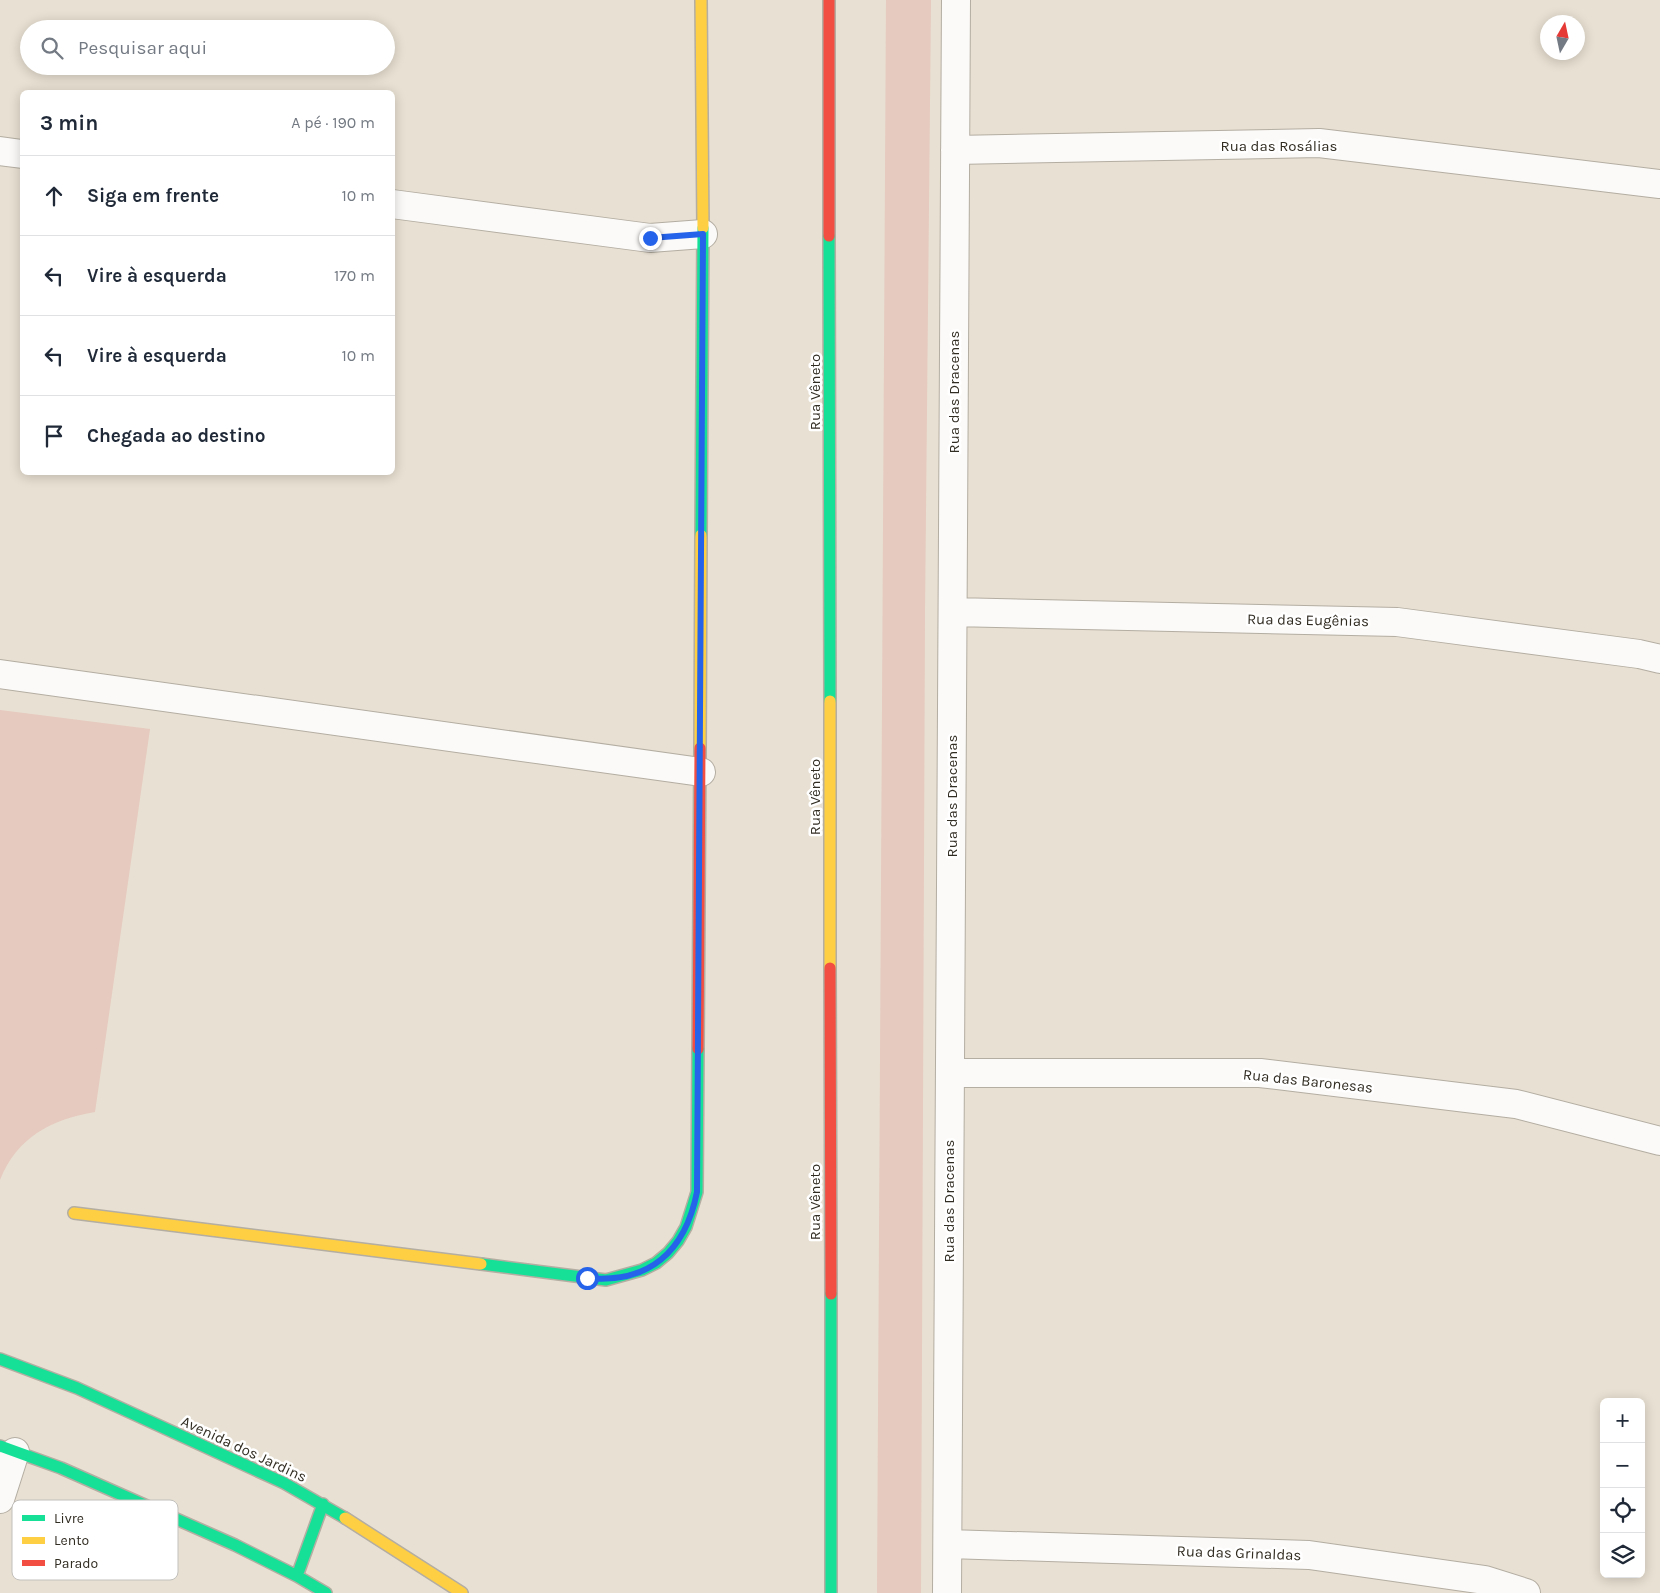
<!DOCTYPE html>
<html lang="pt">
<head>
<meta charset="utf-8">
<style>
	:root { --surface:#fff; --page:#f2f2f3; --text:#1f2937; --muted:#747a83; --line:#e0e1e3 }
	body { margin:0; font-family:Karla,sans-serif; background:var(--page); color:var(--text) }
	.controls { position:absolute; right:15px; bottom:15px; display:grid; overflow:hidden; border-radius:8px; box-shadow:0 2px 12px #0003 }
	.controls button { width:45px; height:45px; display:grid; place-items:center; padding:0; border:0; border-bottom:1px solid var(--line); background:var(--surface); color:var(--text); font:25px sans-serif }
	.compass { position:absolute; left:1540px; top:15px; width:45px; height:45px; border-radius:50%; background:var(--surface); box-shadow:0 2px 12px #0003; rotate:9deg }
	.stop { position:absolute; width:15px; height:15px; margin:-11px; border:4px solid #2563eb; border-radius:50%; background:#fff }
	.stop.end { background:#2563eb; border-color:#fff; box-shadow:0 1px 5px #0008 }
	.list { margin:0; padding:0; list-style:none }
	h2 { display:flex; justify-content:space-between; align-items:center; height:65px; margin:0; padding:0 20px; font-size:21px }
	h2 small { font-size:16px; font-weight:400; color:var(--muted) }
	.list li { display:grid; grid-template-columns:32px 1fr auto; gap:15px; align-items:center; box-sizing:border-box; height:80px; padding:0 20px; border-top:1px solid var(--line) }
	.list b { display:block; font-size:19px; white-space:nowrap }
	.list em { font-size:16px; font-style:normal; color:var(--muted) }
	.icon { flex:none; width:28px; height:28px; fill:none; stroke:currentColor; stroke-width:2; stroke-linecap:round; stroke-linejoin:round }
	.map { position:relative; flex:none; width:1660px; height:1593px; overflow:hidden }
	.search { position:absolute; background:var(--surface); box-shadow:0 2px 12px #0003; left:20px; top:20px; width:375px; height:55px; display:flex; align-items:center; gap:12px; box-sizing:border-box; padding:0 18px; border-radius:28px; color:var(--muted); font-size:19px }
	.panel { position:absolute; background:var(--surface); box-shadow:0 2px 12px #0003; left:20px; top:90px; width:375px; height:385px; border-radius:8px }
	.map>svg:first-child { display:block }
</style>
</head>
<body>
<div class="map">
<svg width="1660" height="1593" viewBox="0 0 1660 1593">
	<rect width="100%" height="100%" fill="#e8e0d2"/>
	<path fill="#e6c9bf" d="M 886,0 L 931,0 L 925,612 L 921,1593 L 877,1593 Z
		M 0,710 L 150,729 L 95,1112 C 52,1119 17,1137 0,1180 Z"/>
	<g fill="none" stroke-linecap="round" stroke-linejoin="round">
		<defs>
			<path id="street" d="M 955,150 L 1319,143 L 1660,184
				M 0,151 L 22,154
				M 392,204 L 650,238 L 703,234
				M 953,612 L 1397,622 L 1639,654 L 1660,659
				M 0,674 L 701,772
				M 950,1073 L 1260,1073 L 1516,1104 L 1660,1141
				M 0,1499 L 15,1452
				M 948,1544 L 1309,1555 L 1485,1580 L 1526,1593
				M 947,1593 L 956,0"/>
			<path id="fast" d="M 829,236 L 830,701
				M 701,535 L 703,228
				M 481,1264 L 606,1280 L 642,1270 L 656,1263 L 668,1253 L 678,1241 L 686,1227 L 697,1192 L 698,1049
				M 831,1294 L 831,1593
				M 0,1359 L 77,1388 L 284,1483 L 345,1518
				M 0,1446 L 61,1468 L 235,1545 L 297,1576 L 326,1593
				M 297,1576 L 323,1504"/>
			<path id="slow" d="M 701,0 L 703,228
				M 830,701 L 830,968
				M 700,748 L 701,535
				M 74,1213 L 481,1264
				M 345,1518 L 462,1593"/>
			<path id="jam" d="M 829,0 L 829,236
				M 830,968 L 831,1294
				M 698,1049 L 700,748"/>
		</defs>
		<use href="#street" stroke="#b3ada2" stroke-width="30"/>
		<use href="#fast" stroke="#b3ada2" stroke-width="14"/>
		<use href="#slow" stroke="#b3ada2" stroke-width="14"/>
		<use href="#jam" stroke="#b3ada2" stroke-width="14"/>
		<use href="#street" stroke="#fcfaf8" stroke-width="28"/>
		<use href="#fast" stroke="#16e098" stroke-width="11"/>
		<use href="#slow" stroke="#ffcf43" stroke-width="11"/>
		<use href="#jam" stroke="#f24e42" stroke-width="11"/>
	</g>
	<g fill="none" stroke-linecap="round" stroke-linejoin="round">
		<path stroke="#2563eb" stroke-width="6" d="M 587,1278 C 649,1284 685,1252 697,1192 L 703,234 L 650,238"/>
	</g>
	<g text-anchor="middle" stroke-width="5" stroke-linejoin="round" paint-order="stroke">
		<g font-size="15" fill="#322d23" stroke="#fff">
			<text x="1279" y="151">Rua das Rosálias</text>
			<text transform="translate(815 392) rotate(-90)" y="5">Rua Vêneto</text>
			<text transform="translate(954 392) rotate(-90)" y="5">Rua das Dracenas</text>
			<text transform="translate(1308 620) rotate(1)" y="5">Rua das Eugênias</text>
			<text transform="translate(952 796) rotate(-90)" y="5">Rua das Dracenas</text>
			<text transform="translate(815 797) rotate(-90)" y="5">Rua Vêneto</text>
			<text transform="translate(1308 1081) rotate(6)" y="5">Rua das Baronesas</text>
			<text transform="translate(949 1201) rotate(-90)" y="5">Rua das Dracenas</text>
			<text transform="translate(815 1202) rotate(-90)" y="5">Rua Vêneto</text>
			<text transform="translate(244 1449) rotate(25)" y="5">Avenida dos Jardins</text>
			<text transform="translate(1239 1553) rotate(2)" y="5">Rua das Grinaldas</text>
		</g>
	</g>
	<rect x="12" y="1500" width="166" height="80" rx="8" fill="#fff" stroke="#c2c0bd" stroke-width="1"/>
	<rect x="22" y="1515" width="23" height="6" fill="#16e098"/>
	<rect x="22" y="1537" width="23" height="7" fill="#ffcf43"/>
	<rect x="22" y="1560" width="23" height="6" fill="#f24e42"/>
	<g font-size="14" fill="#322d23">
		<text x="54" y="1523">Livre</text>
		<text x="54" y="1545">Lento</text>
		<text x="54" y="1568">Parado</text>
	</g>
</svg>
<div class="controls">
<button>+</button>
<button>−</button>
<button><svg class="icon" aria-label="locate" viewBox="0 0 24 24"><circle cx="12" cy="12" r="6"/><path d="M12 2v4M12 18v4M2 12h4M18 12h4"/></svg></button>
<button><svg class="icon" aria-label="layers" viewBox="0 0 24 24"><path d="M12 4l9 5-9 5-9-5zM3 14l9 5 9-5"/></svg></button>
</div>
<svg class="compass" viewBox="-18 -18 36 36"><path d="M0-13l5 13h-10z" fill="#e53935"/><path d="M0 13l5-13h-10z" fill="#747a83"/></svg>
<div class="stop" style="left:587px;top:1278px"></div>
<div class="stop end" style="left:650px;top:238px"></div>
<div class="search"><svg class="icon" aria-label="search" viewBox="0 0 24 24"><circle cx="10" cy="10" r="6"/><path d="M15 15l6 6"/></svg>Pesquisar aqui</div>
<section class="panel">
<h2>3 min<small>A pé · 190 m</small></h2>
<ul class="list">
<li><svg class="icon" aria-label="ahead" viewBox="0 0 24 24"><path d="M12 20V5M6 11l6-6 6 6"/></svg><div><b>Siga em frente</b></div><em>10 m</em></li>
<li><svg class="icon" aria-label="left" viewBox="0 0 24 24"><path d="M17 20v-9H6M10 6l-5 5 5 5"/></svg><div><b>Vire à esquerda</b></div><em>170 m</em></li>
<li><svg class="icon" aria-label="left" viewBox="0 0 24 24"><path d="M17 20v-9H6M10 6l-5 5 5 5"/></svg><div><b>Vire à esquerda</b></div><em>10 m</em></li>
<li><svg class="icon" aria-label="arrive" viewBox="0 0 24 24"><path d="M6 21V4h12l-3 4 3 4H6"/></svg><div><b>Chegada ao destino</b></div></li>
</ul>
</section>
</div>
</body>
</html>
